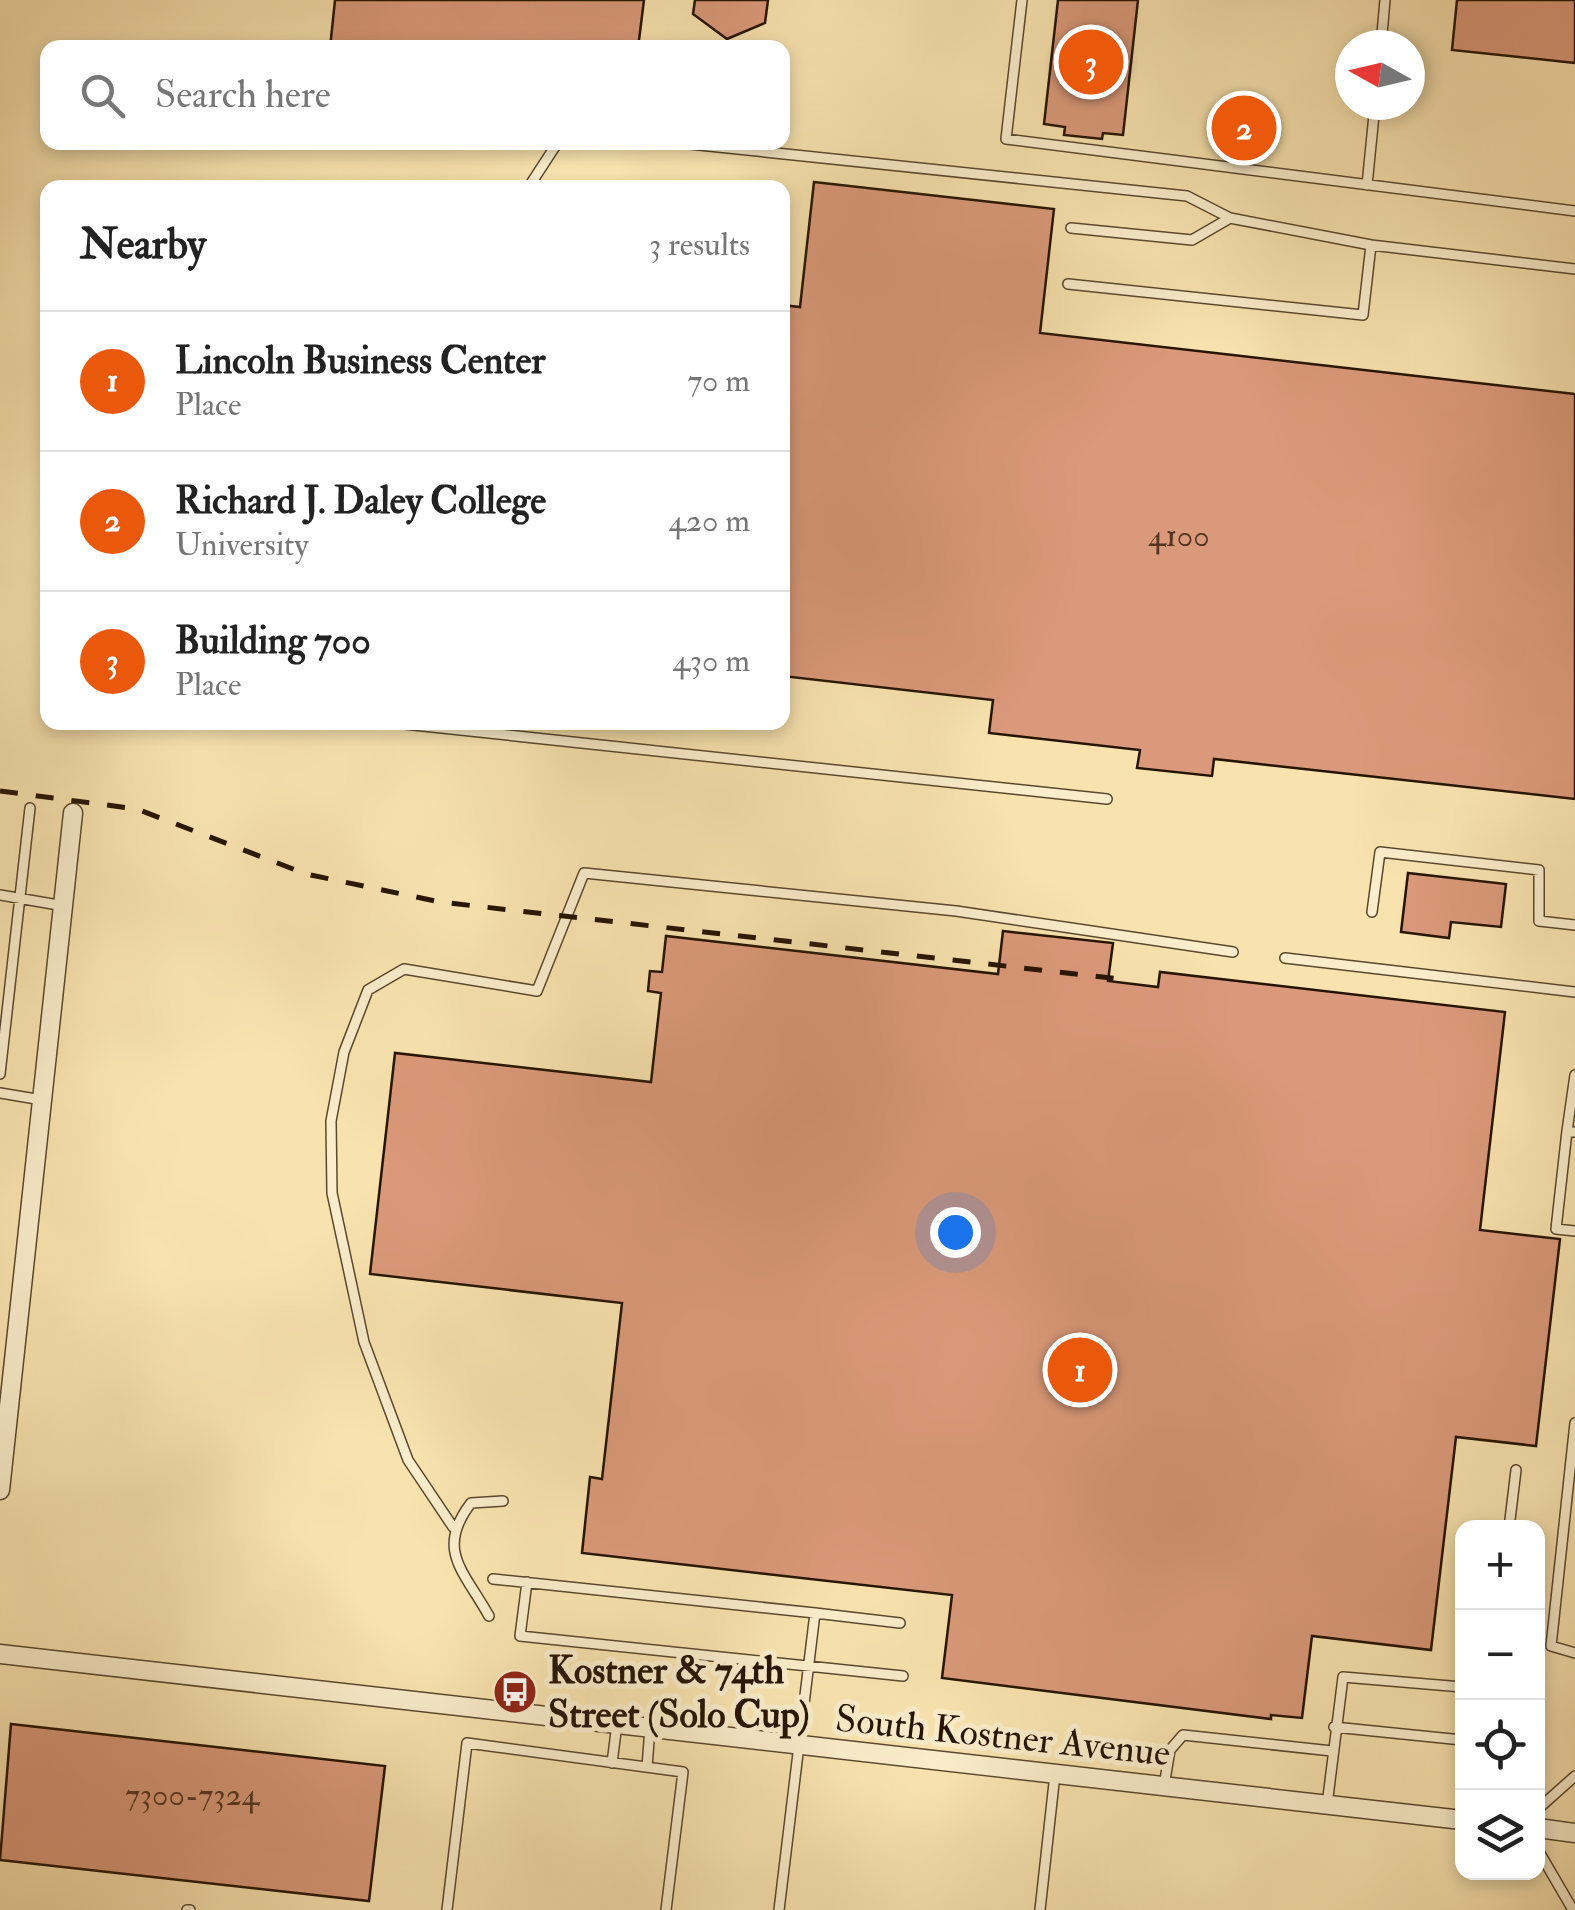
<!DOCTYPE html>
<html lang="en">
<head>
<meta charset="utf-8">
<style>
	:root { --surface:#fff; --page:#f2f2f2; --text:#222; --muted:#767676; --line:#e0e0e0; --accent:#ea580c }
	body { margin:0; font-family:"IM FELL Double Pica",serif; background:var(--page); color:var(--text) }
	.controls { position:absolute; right:30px; bottom:30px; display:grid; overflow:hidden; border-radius:20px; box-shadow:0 5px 15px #0003 }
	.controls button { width:90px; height:90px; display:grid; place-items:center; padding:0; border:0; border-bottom:2px solid var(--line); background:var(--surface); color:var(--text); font:50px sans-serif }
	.compass { position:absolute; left:1335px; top:30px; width:90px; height:90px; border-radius:50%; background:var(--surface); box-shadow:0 5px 15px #0003; rotate:278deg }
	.you { position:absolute; left:955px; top:1232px; width:35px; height:35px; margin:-25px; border:8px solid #fff; border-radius:50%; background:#1a73e8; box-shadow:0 0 0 15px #1a73e833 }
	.badge { display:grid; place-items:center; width:65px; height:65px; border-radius:50%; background:var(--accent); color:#fff; font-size:32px; font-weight:700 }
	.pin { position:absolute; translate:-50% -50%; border:5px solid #fff; box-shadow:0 2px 10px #0006 }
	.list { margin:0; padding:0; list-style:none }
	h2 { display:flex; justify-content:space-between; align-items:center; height:130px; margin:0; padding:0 40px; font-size:42px }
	h2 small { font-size:32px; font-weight:400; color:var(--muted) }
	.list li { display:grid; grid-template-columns:65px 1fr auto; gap:30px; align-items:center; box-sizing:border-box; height:140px; padding:0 40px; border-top:2px solid var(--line) }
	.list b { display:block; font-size:38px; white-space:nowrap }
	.list p { margin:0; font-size:32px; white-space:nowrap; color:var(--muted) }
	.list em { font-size:32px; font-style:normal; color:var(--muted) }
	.icon { flex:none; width:55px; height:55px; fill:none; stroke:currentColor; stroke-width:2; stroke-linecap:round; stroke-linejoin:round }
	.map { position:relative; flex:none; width:1575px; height:1910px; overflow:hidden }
	.search { position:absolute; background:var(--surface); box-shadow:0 5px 15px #0003; left:40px; top:40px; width:750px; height:110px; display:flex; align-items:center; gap:25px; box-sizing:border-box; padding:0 35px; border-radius:20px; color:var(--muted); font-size:38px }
	.panel { position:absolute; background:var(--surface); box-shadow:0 5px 15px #0003; left:40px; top:180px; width:750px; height:550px; border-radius:20px }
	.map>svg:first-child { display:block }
</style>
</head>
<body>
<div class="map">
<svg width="1575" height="1910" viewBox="0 0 1575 1910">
	<rect width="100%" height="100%" fill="#f8e3af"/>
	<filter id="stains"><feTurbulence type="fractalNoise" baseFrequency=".002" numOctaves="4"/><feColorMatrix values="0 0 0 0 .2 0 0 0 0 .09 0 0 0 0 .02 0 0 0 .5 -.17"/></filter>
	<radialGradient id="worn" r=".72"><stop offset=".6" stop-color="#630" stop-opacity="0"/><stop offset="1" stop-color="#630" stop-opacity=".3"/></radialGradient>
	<path fill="#da997a" stroke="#261403" stroke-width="2.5" d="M 335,0 L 644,0 L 638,48 L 330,48 Z
		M 695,0 L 768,0 L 765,23 L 727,39 L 693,14 Z
		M 1058,0 L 1138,0 L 1123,135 L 1103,133 L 1102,139 L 1064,135 L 1065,127 L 1044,124 Z
		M 1457,0 L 1575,0 L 1575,63 L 1452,50 Z
		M 814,182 L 1054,209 L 1040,333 L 1575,394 L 1575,799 L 1214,759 L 1212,776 L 1137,768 L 1140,750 L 989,733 L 993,700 L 782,676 L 782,305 L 800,307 Z
		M 1408,873 L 1506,884 L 1501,927 L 1451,922 L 1449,938 L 1401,932 Z
		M 1003,931 L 1113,943 L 1108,981 L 1158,987 L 1160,972 L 1505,1012 L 1480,1230 L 1560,1239 L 1536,1446 L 1456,1437 L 1431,1650 L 1312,1636 L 1302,1718 L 1271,1715 L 1271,1719 L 942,1678 L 952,1595 L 582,1553 L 590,1477 L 602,1479 L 622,1303 L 370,1274 L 395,1053 L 651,1082 L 661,993 L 648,991 L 650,971 L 662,972 L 666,936 L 998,974 Z
		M 11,1724 L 385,1766 L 369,1901 L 0,1860 Z"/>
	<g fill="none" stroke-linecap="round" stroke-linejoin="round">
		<defs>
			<path id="service" d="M 1022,0 L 1006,139 L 1575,211
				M 1381,45 L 1385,0
				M 670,142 L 1187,196 L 1230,218 L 1371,245
				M 1367,185 L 1375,105
				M 528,188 L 558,142
				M 1071,228 L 1192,240 L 1230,218
				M 1068,284 L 1363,315 L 1371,245 L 1575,269
				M 385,722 L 1107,799
				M 0,895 L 64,906
				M 1372,912 L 1380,852 L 1539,870 L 1539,921 L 1575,925
				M 1285,958 L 1575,992
				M 0,1074 L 30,808
				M 1575,1075 L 1567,1131 L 1575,1132
				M 0,1093 L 42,1100
				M 1567,1131 L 1556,1229 L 1575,1231
				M 1575,1423 L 1551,1646 L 1575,1653
				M 453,1527 L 408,1460 L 364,1342 L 332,1193 L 331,1121 L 344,1052 L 368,990 L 404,969 L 537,991 L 584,873 L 956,911 L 1233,952
				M 1509,1528 L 1516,1470
				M 493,1579 L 815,1613 L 779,1910
				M 527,1582 L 520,1636 L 903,1676
				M 815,1613 L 900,1623
				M 489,1616 C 464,1571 435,1550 471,1503 L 503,1501
				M 1334,1727 L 1462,1740
				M 612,1763 L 617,1724
				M 647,1767 L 650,1728
				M 1164,1786 L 1170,1750 L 1183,1735 L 1332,1751
				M 1327,1805 L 1343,1677 L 1462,1687
				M 1538,1809 L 1575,1776
				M 1538,1850 L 1573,1910
				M 187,1910 L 190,1910
				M 447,1910 L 467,1743 L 683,1772 L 666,1910
				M 1040,1910 L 1055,1774"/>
			<path id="minor" d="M 0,1490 L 73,813
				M 0,1654 L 1462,1820
				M 1538,1828 L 1575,1833"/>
		</defs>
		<use href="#service" stroke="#5a482e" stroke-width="12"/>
		<use href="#minor" stroke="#5a482e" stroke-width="21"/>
		<use href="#service" stroke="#faedcb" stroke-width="9"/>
		<use href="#minor" stroke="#faedcb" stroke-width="18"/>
		<path stroke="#261403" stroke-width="5" stroke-dasharray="18 18" stroke-linecap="butt" d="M 0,791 L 137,809 L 306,874 L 440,902 L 1120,979"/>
	</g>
	<defs>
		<symbol id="bus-disc" viewBox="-11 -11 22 22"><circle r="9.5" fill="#8f2418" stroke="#faedcb"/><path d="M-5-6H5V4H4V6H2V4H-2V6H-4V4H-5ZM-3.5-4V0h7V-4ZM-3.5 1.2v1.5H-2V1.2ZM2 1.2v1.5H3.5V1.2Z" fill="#fff"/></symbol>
	</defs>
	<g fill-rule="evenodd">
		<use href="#bus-disc" x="490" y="1667" width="50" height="50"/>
	</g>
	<g text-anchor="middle" stroke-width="10" stroke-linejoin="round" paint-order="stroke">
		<g font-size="32" fill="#533521">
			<text x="1179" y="546">4100</text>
			<text x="192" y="1805">7300-7324</text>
		</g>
		<g font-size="38" font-weight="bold" fill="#261403" stroke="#faedcb" text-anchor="start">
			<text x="548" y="1683">Kostner &amp; 74th<tspan x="548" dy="44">Street (Solo Cup)</tspan></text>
		</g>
		<g font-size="38" fill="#261403" stroke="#faedcb">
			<text transform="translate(1003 1735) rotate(6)" y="13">South Kostner Avenue</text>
		</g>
	</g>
	<rect width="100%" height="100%" filter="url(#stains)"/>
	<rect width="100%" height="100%" fill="url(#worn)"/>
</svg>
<div class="controls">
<button>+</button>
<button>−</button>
<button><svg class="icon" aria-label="locate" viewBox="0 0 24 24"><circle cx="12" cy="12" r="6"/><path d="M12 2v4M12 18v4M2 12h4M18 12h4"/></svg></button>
<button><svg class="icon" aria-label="layers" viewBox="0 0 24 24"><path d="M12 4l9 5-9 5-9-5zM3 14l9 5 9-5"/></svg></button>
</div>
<svg class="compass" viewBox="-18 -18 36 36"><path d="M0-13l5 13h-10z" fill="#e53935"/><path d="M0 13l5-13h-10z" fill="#767676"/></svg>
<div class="you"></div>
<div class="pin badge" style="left:1080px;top:1370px">1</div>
<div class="pin badge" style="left:1244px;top:128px">2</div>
<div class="pin badge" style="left:1091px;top:62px">3</div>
<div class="search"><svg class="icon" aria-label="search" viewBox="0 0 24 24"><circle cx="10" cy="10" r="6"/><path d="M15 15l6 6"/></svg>Search here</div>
<section class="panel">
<h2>Nearby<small>3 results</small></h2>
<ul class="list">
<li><span class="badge">1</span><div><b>Lincoln Business Center</b><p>Place</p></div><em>70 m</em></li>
<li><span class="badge">2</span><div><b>Richard J. Daley College</b><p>University</p></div><em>420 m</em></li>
<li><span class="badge">3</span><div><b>Building 700</b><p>Place</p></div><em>430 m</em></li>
</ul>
</section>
</div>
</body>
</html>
